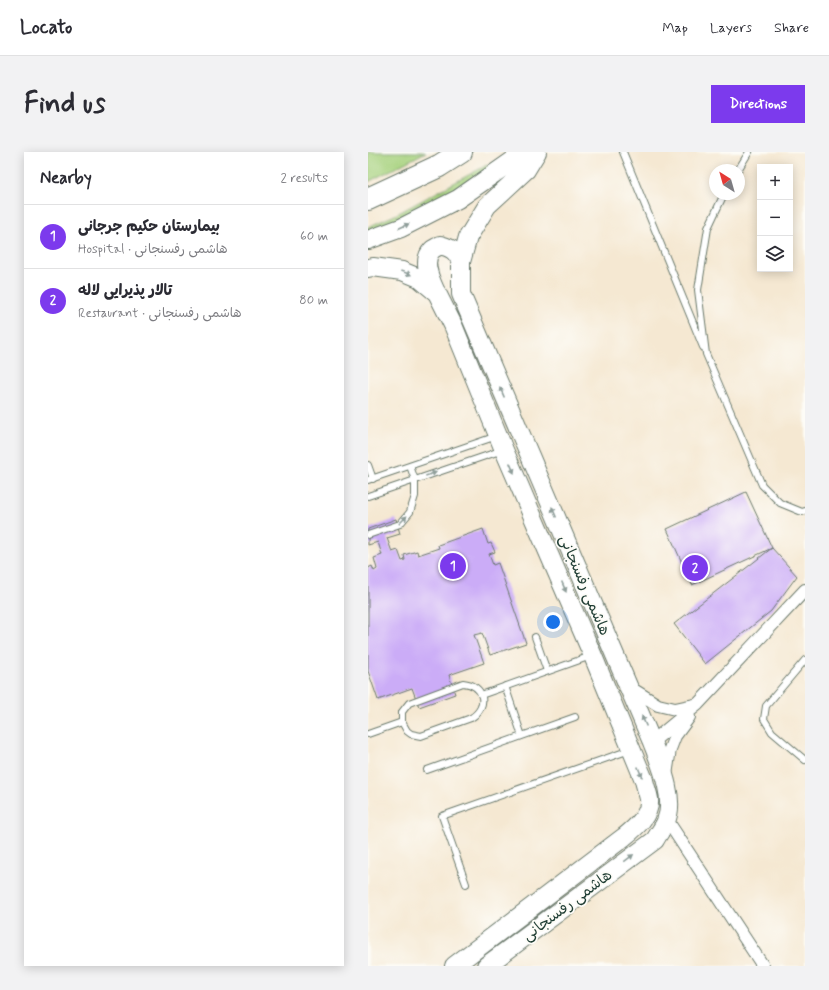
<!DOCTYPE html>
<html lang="en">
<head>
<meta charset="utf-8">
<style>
	:root { --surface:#fff; --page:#f2f2f3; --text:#2b2b33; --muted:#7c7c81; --line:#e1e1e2; --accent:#7c3aed }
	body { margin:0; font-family:Mynerve,"Playpen Sans Arabic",sans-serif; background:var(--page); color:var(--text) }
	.controls { position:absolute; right:12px; top:12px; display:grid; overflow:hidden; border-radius:0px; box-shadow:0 2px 10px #0003 }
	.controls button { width:36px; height:36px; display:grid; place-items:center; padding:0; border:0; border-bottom:1px solid var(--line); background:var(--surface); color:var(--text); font:20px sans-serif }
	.compass { position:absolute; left:341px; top:12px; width:36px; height:36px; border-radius:50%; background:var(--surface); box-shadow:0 2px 10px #0003; rotate:323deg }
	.you { position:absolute; left:185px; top:470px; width:14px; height:14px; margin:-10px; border:3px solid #fff; border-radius:50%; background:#1a73e8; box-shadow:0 0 0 6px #1a73e833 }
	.badge { display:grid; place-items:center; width:26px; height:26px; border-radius:50%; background:var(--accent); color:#fff; font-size:13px; font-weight:700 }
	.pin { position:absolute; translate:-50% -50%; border:2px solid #fff; box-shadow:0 1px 4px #0006 }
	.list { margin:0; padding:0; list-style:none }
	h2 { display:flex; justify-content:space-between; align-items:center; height:52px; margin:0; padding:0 16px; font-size:17px }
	h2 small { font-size:13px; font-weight:400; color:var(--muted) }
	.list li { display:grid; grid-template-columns:26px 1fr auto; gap:12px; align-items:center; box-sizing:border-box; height:64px; padding:0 16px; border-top:1px solid var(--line) }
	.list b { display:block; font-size:15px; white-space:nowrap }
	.list p { margin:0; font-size:13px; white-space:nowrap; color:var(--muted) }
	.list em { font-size:13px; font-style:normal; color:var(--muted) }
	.icon { flex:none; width:22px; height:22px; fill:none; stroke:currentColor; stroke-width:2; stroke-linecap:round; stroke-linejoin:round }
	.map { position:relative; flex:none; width:437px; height:814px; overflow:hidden; border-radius:0px }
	header { display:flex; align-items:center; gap:24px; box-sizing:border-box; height:56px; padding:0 20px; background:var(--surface); border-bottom:1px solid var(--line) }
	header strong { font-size:19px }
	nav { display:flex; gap:22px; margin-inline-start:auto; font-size:14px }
	.intro { display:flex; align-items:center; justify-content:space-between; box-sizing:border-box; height:96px; padding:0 24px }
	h1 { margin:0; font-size:28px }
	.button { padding:10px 18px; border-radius:0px; background:var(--accent); color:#fff; font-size:14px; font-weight:700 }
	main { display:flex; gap:24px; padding:0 24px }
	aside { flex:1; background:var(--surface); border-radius:0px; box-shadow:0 2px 10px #0003 }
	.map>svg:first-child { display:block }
</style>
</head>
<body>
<header>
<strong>Locato</strong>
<nav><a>Map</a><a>Layers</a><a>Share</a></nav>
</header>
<div class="intro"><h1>Find us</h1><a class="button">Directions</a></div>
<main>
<aside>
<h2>Nearby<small>2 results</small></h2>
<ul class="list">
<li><span class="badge">1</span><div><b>بیمارستان حکیم جرجانی</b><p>Hospital · هاشمی رفسنجانی</p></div><em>60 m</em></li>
<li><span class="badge">2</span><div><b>تالار پذیرایی لاله</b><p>Restaurant · هاشمی رفسنجانی</p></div><em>80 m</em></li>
</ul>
</aside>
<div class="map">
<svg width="437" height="814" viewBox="0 0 437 814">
	<rect width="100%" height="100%" fill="#fdfcf7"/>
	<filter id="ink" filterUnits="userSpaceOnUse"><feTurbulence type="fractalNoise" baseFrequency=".025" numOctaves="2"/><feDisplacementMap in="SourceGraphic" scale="8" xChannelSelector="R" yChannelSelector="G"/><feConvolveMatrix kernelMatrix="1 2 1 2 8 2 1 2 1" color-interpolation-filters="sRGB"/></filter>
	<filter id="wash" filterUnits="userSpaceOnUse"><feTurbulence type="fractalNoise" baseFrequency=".012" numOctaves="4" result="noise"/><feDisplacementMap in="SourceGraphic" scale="16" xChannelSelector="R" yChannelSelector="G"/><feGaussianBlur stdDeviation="0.9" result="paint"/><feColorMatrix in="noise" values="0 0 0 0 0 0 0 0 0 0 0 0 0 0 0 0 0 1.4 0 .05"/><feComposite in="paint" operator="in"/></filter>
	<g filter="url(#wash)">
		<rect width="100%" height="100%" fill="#f5e8d2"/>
		<path fill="#a6d17d" stroke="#628758" d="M 0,0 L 58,0 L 0,30 Z
			M 119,13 L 121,16 C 82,40 43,63 0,80 L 0,75 L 27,63 Z"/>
		<g id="blocks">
			<path fill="#cbacf7" d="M 378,340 L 404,396 L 429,424 L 403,459 L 337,512 L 306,472 L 404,396 L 324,433 L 299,377 Z
				M 28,367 L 32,382 L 19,386 L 24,400 L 30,398 L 34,409 L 37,408 L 36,403 L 49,399 L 50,403 L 71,396 L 70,393 L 115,377 L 120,392 L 123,391 L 127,400 L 121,402 L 125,413 L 130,411 L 158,491 L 122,503 L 114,481 L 106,483 L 116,511 L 81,523 L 87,542 L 51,555 L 44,536 L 10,548 L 0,519 L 0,416 L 4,414 L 6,419 L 9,417 L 6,406 L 14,403 L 10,390 L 0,393 L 0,377 Z"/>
		</g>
	</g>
	<g filter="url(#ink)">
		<use href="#blocks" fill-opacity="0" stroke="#6a796b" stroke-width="1"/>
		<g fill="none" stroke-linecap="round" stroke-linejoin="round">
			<defs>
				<path id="lane" d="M 255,0 L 335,195
					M 370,18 L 381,0
					M 356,42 L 340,76 L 330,138 L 338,202 L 394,333 L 412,351 L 434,360 L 437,359
					M 0,313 L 5,327
					M 0,328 L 129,284
					M 0,344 L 135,298
					M 0,383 L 32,372 L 42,360 L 47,344 L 47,328 L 42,314
					M 167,485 L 179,519
					M 437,508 L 398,554 L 396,567 L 404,580 L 437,608
					M 95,531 C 117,533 121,555 103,566 L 53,584 L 43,582 L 39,579 L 34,570 L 34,560 L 41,551 Z
					M 137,534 L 154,584
					M 113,543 L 223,504
					M 0,582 L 34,570
					M 59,618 L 207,565
					M 98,732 L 74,664 L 262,598"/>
				<path id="street" d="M 261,535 L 290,553 L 307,557 L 326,553
					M 284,590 L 330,552 L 437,438
					M 298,623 L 302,597 L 307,584 L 321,565
					M 299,668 L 395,814"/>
				<path id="secondary" d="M 0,88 L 33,76 L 90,47 L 157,0
					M 0,116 L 5,115 L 34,119 L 51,126 L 69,141 L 85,173 L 136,298 L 225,504 L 276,628 C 277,634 280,641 281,647 C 283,663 267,676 256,685 L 86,814
					M 68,140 C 63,129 53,109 64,98 C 66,96 70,95 72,93 C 84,96 88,99 93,110
					M 118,814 L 287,688 C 290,682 296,675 298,669 C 308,647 292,611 284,590 L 93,142 L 93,110 L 100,85 L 119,54 L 158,18 L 169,0"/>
				<path id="highway" d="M 0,47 L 71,14 L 93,0"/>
			</defs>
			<use href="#lane" stroke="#6a796b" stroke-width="8"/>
			<use href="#street" stroke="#6a796b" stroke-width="14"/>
			<use href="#secondary" stroke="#6a796b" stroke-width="20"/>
			<use href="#highway" stroke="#6a796b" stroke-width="24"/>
			<use href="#lane" stroke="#fff" stroke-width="6"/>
			<use href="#street" stroke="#fff" stroke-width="12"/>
			<use href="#secondary" stroke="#fff" stroke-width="18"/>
			<use href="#highway" stroke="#fff" stroke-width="22"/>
		</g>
		<defs><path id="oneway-solid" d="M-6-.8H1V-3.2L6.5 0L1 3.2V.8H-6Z"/></defs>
		<g fill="#8f9e9a">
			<use href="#oneway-solid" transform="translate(36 74) rotate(-25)"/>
			<use href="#oneway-solid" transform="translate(38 121) rotate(20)"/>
			<use href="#oneway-solid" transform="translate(134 240) rotate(-113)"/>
			<use href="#oneway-solid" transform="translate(144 316) rotate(67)"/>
			<use href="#oneway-solid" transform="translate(63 322) rotate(-19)"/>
			<use href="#oneway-solid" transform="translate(186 360) rotate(-113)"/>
			<use href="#oneway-solid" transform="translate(35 368) rotate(-46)"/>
			<use href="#oneway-solid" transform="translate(196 435) rotate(67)"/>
			<use href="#oneway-solid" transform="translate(276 569) rotate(-113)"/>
			<use href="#oneway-solid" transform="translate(272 620) rotate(68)"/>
			<use href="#oneway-solid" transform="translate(261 706) rotate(-37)"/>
		</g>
	</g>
	<g text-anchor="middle" stroke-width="3.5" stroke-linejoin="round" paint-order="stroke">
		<g font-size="15" fill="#1f3d34" stroke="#fdfcf7">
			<text transform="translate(217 433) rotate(67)" y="5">هاشمی رفسنجانی</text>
			<text transform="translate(199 753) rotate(-37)" y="5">هاشمی رفسنجانی</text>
		</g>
	</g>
</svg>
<div class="controls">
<button>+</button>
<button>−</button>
<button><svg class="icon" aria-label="layers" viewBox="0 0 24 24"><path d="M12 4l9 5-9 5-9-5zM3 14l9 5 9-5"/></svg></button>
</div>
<svg class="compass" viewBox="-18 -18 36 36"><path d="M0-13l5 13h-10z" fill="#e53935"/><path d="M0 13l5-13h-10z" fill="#7c7c81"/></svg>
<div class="you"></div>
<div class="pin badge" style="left:85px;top:414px">1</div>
<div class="pin badge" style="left:327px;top:416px">2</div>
</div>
</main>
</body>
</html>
